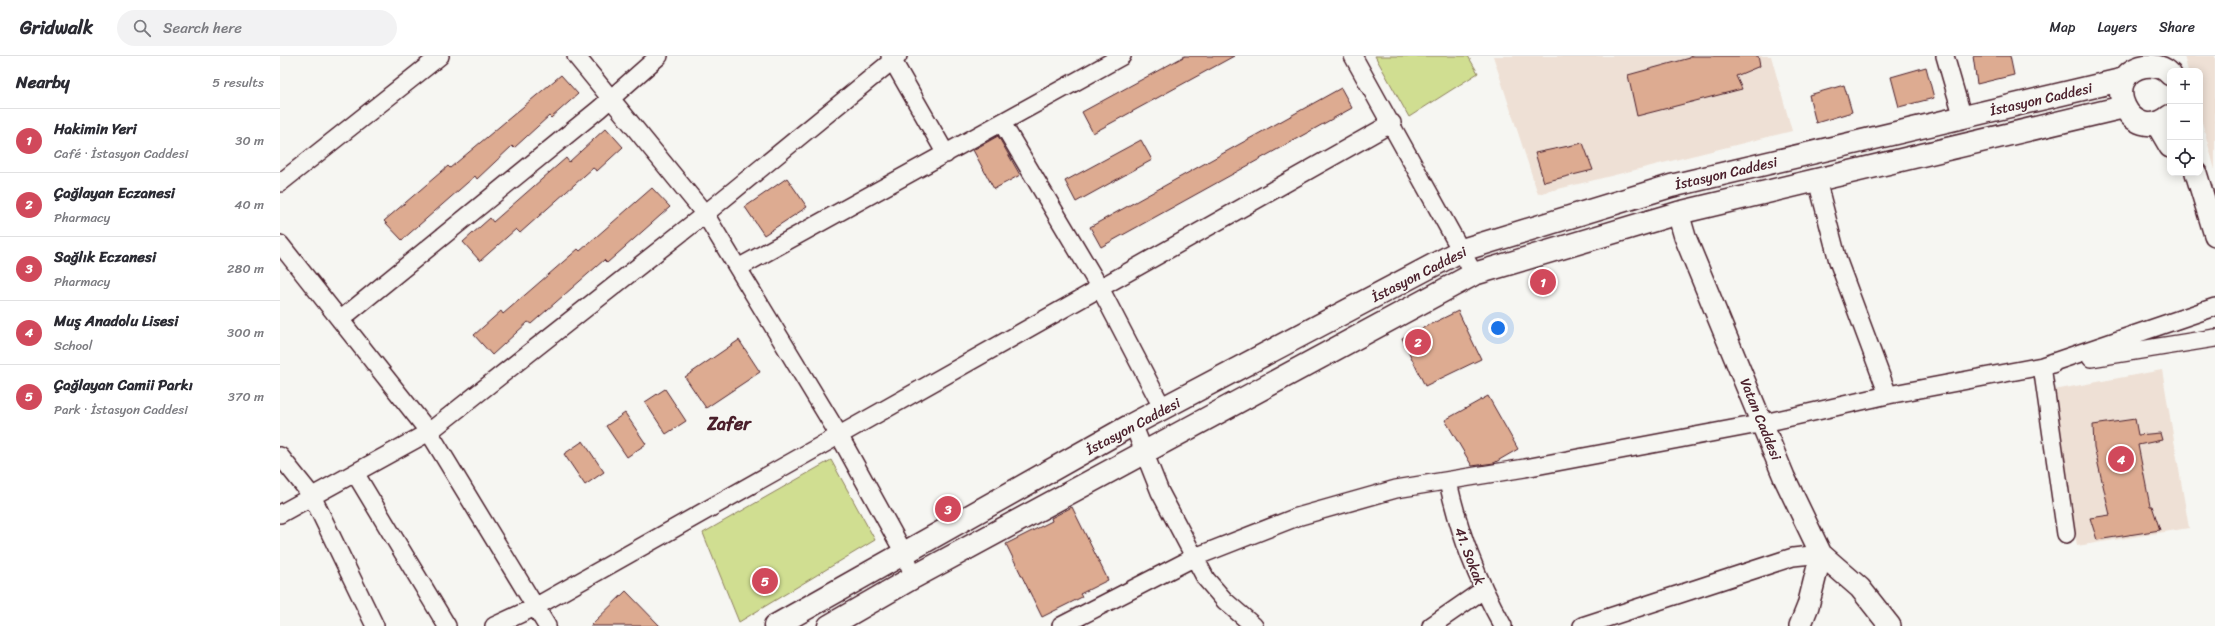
<!DOCTYPE html>
<html lang="en">
<head>
<meta charset="utf-8">
<style>
	:root { --surface:#fff; --page:#f2f2f3; --text:#2b2b33; --muted:#7c7c81; --line:#e1e1e2; --accent:#d1495b }
	body { margin:0; font-family:Sriracha,sans-serif; background:var(--page); color:var(--text) }
	.controls { position:absolute; right:12px; top:12px; display:grid; overflow:hidden; border-radius:8px; box-shadow:0 2px 10px #0003 }
	.controls button { width:36px; height:36px; display:grid; place-items:center; padding:0; border:0; border-bottom:1px solid var(--line); background:var(--surface); color:var(--text); font:20px sans-serif }
	.you { position:absolute; left:1218px; top:272px; width:14px; height:14px; margin:-10px; border:3px solid #fff; border-radius:50%; background:#1a73e8; box-shadow:0 0 0 6px #1a73e833 }
	.badge { display:grid; place-items:center; width:26px; height:26px; border-radius:50%; background:var(--accent); color:#fff; font-size:13px; font-weight:700 }
	.pin { position:absolute; translate:-50% -50%; border:2px solid #fff; box-shadow:0 1px 4px #0006 }
	.list { margin:0; padding:0; list-style:none }
	h2 { display:flex; justify-content:space-between; align-items:center; height:52px; margin:0; padding:0 16px; font-size:17px }
	h2 small { font-size:13px; font-weight:400; color:var(--muted) }
	.list li { display:grid; grid-template-columns:26px 1fr auto; gap:12px; align-items:center; box-sizing:border-box; height:64px; padding:0 16px; border-top:1px solid var(--line) }
	.list b { display:block; font-size:15px; white-space:nowrap }
	.list p { margin:0; font-size:13px; white-space:nowrap; color:var(--muted) }
	.list em { font-size:13px; font-style:normal; color:var(--muted) }
	.icon { flex:none; width:22px; height:22px; fill:none; stroke:currentColor; stroke-width:2; stroke-linecap:round; stroke-linejoin:round }
	.map { position:relative; flex:none; width:1935px; height:570px; overflow:hidden }
	header { display:flex; align-items:center; gap:24px; box-sizing:border-box; height:56px; padding:0 20px; background:var(--surface); border-bottom:1px solid var(--line) }
	header strong { font-size:19px }
	nav { display:flex; gap:22px; margin-inline-start:auto; font-size:14px }
	.search { width:280px; height:36px; background:var(--page); display:flex; align-items:center; gap:10px; box-sizing:border-box; padding:0 14px; border-radius:22px; color:var(--muted); font-size:15px }
	main { display:flex }
	aside { flex:1; background:var(--surface) }
	.map>svg:first-child { display:block }
</style>
</head>
<body>
<header>
<strong>Gridwalk</strong>
<div class="search"><svg class="icon" aria-label="search" viewBox="0 0 24 24"><circle cx="10" cy="10" r="6"/><path d="M15 15l6 6"/></svg>Search here</div>
<nav><a>Map</a><a>Layers</a><a>Share</a></nav>
</header>
<main>
<aside>
<h2>Nearby<small>5 results</small></h2>
<ul class="list">
<li><span class="badge">1</span><div><b>Hakimin Yeri</b><p>Café · İstasyon Caddesi</p></div><em>30 m</em></li>
<li><span class="badge">2</span><div><b>Çağlayan Eczanesi</b><p>Pharmacy</p></div><em>40 m</em></li>
<li><span class="badge">3</span><div><b>Sağlık Eczanesi</b><p>Pharmacy</p></div><em>280 m</em></li>
<li><span class="badge">4</span><div><b>Muş Anadolu Lisesi</b><p>School</p></div><em>300 m</em></li>
<li><span class="badge">5</span><div><b>Çağlayan Camii Parkı</b><p>Park · İstasyon Caddesi</p></div><em>370 m</em></li>
</ul>
</aside>
<div class="map">
<svg width="1935" height="570" viewBox="0 0 1935 570">
	<rect width="100%" height="100%" fill="#f6f6f2"/>
	<filter id="ink" filterUnits="userSpaceOnUse"><feTurbulence type="fractalNoise" baseFrequency=".025" numOctaves="2"/><feDisplacementMap in="SourceGraphic" scale="8" xChannelSelector="R" yChannelSelector="G"/><feConvolveMatrix kernelMatrix="1 2 1 2 8 2 1 2 1" color-interpolation-filters="sRGB"/></filter>
	<g filter="url(#ink)">
		<path fill="#eee0d5" d="M 1213,0 L 1491,0 L 1512,75 L 1258,138 Z
			M 1904,0 L 1935,0 L 1935,114 L 1920,59 L 1920,15 L 1908,15 Z
			M 1882,314 L 1909,472 L 1797,490 L 1774,334 Z"/>
		<path fill="#d0de91" stroke="#8d7e5e" d="M 1095,0 L 1188,0 L 1198,17 L 1129,61 Z
			M 551,404 L 595,484 L 459,566 L 423,477 Z"/>
		<path fill="#ddab91" stroke="#4a1f2b" d="M 905,0 L 954,0 L 813,77 L 802,56 Z
			M 1410,0 L 1478,0 L 1480,10 L 1456,20 L 1462,33 L 1357,60 L 1348,19 L 1410,2 Z
			M 1693,0 L 1730,0 L 1734,19 L 1697,28 Z
			M 1646,11 L 1654,42 L 1619,51 L 1611,21 Z
			M 281,19 L 298,38 L 271,62 L 269,60 L 234,92 L 232,90 L 197,123 L 195,120 L 122,184 L 104,165 L 168,110 L 170,112 Z
			M 1564,29 L 1572,56 L 1536,67 L 1529,39 Z
			M 1061,32 L 1072,52 L 821,191 L 810,171 Z
			M 326,72 L 343,91 L 317,115 L 313,112 L 240,177 L 236,173 L 200,205 L 183,186 L 210,162 L 213,166 L 286,102 L 289,106 Z
			M 718,80 L 740,119 L 714,133 L 693,94 Z
			M 861,84 L 872,104 L 796,146 L 785,125 Z
			M 1303,87 L 1313,114 L 1264,126 L 1255,97 Z
			M 507,122 L 527,151 L 484,179 L 465,151 Z
			M 372,132 L 390,151 L 327,207 L 324,204 L 251,268 L 248,266 L 212,299 L 194,279 L 221,255 L 223,258 L 298,193 L 300,195 Z
			M 1178,255 L 1201,303 L 1145,330 L 1122,282 Z
			M 459,284 L 480,316 L 426,352 L 405,321 Z
			M 385,333 L 406,365 L 386,378 L 365,346 Z
			M 1208,340 L 1238,393 L 1214,407 L 1192,410 L 1165,364 Z
			M 345,357 L 366,388 L 347,401 L 326,370 Z
			M 1855,363 L 1858,379 L 1880,377 L 1882,384 L 1858,389 L 1870,450 L 1872,450 L 1880,474 L 1817,484 L 1810,462 L 1830,459 L 1814,391 L 1813,369 Z
			M 303,385 L 324,416 L 305,429 L 284,398 Z
			M 792,451 L 828,524 L 800,538 L 802,541 L 762,561 L 726,488 L 772,465 L 771,462 Z
			M 346,535 L 380,570 L 310,570 Z"/>
		<g fill="none" stroke-linecap="round" stroke-linejoin="round">
			<defs>
				<path id="minor" d="M 296,0 L 425,158 L 559,379 L 624,497 L 634,521
					M 610,0 L 666,98
					M 1073,0 L 1194,218
					M 1665,0 L 1683,62
					M 722,67 L 820,232 L 883,353
					M 1537,124 L 1558,205 L 1608,339
					M 0,127 L 160,0
					M 0,188 L 149,376 L 425,158 L 618,0
					M 458,212 L 842,0
					M 60,264 L 319,53 L 379,0
					M 1811,302 L 1935,282
					M 1773,308 L 1762,310 L 1786,478
					M 853,368 L 880,436 L 926,523 L 945,545 L 974,570
					M 0,400 L 32,440 L 95,570
					M 75,417 L 167,570
					M 1168,426 C 1180,479 1196,522 1223,570
					M 0,458 L 149,376 L 267,570
					M 214,570 L 255,551 L 1112,67
					M 781,570 L 915,501 L 1017,461 L 1116,433 L 1245,412 L 1484,367 L 1608,339 L 1762,310 L 1935,251
					M 1151,570 L 1203,534
					M 1302,570 L 1513,501 L 1541,498"/>
				<path id="tertiary" d="M 1876,67 L 1890,91
					M 1916,117 L 1935,179
					M 1398,157 L 1405,181 L 1504,421 L 1541,498 L 1528,550 L 1520,570
					M 1541,498 L 1580,532 L 1610,570"/>
				<path id="secondary" d="M 1890,18 C 1884,11 1874,9 1865,10 C 1817,19 1850,92 1890,60
					M 495,570 L 853,368 L 1182,194 L 1391,130 L 1845,23
					M 549,570 L 634,521 L 1194,218 L 1398,157 L 1844,51"/>
			</defs>
			<use href="#minor" stroke="#4a1f2b" stroke-width="20"/>
			<use href="#tertiary" stroke="#4a1f2b" stroke-width="24"/>
			<use href="#secondary" stroke="#4a1f2b" stroke-width="25"/>
			<use href="#minor" stroke="#f6f6f2" stroke-width="17"/>
			<use href="#tertiary" stroke="#f6f6f2" stroke-width="21"/>
			<use href="#secondary" stroke="#f6f6f2" stroke-width="22"/>
		</g>
	</g>
	<g text-anchor="middle" stroke-width="3.5" stroke-linejoin="round" paint-order="stroke">
		<g font-size="14" fill="#4a1f2b" stroke="#f6f6f2">
			<text transform="translate(1761 43) rotate(-13)" y="5">İstasyon Caddesi</text>
			<text transform="translate(1446 117) rotate(-13)" y="5">İstasyon Caddesi</text>
			<text transform="translate(1139 218) rotate(-27)" y="5">İstasyon Caddesi</text>
			<text transform="translate(1481 363) rotate(68)" y="5">Vatan Caddesi</text>
			<text transform="translate(853 370) rotate(-28)" y="5">İstasyon Caddesi</text>
			<text transform="translate(1190 500) rotate(69)" y="5">41. Sokak</text>
		</g>
		<g font-size="18" font-weight="bold" fill="#4a1f2b" stroke="#f6f6f2">
			<text x="449" y="374">Zafer</text>
		</g>
	</g>
</svg>
<div class="controls">
<button>+</button>
<button>−</button>
<button><svg class="icon" aria-label="locate" viewBox="0 0 24 24"><circle cx="12" cy="12" r="6"/><path d="M12 2v4M12 18v4M2 12h4M18 12h4"/></svg></button>
</div>
<div class="you"></div>
<div class="pin badge" style="left:1263px;top:226px">1</div>
<div class="pin badge" style="left:1138px;top:286px">2</div>
<div class="pin badge" style="left:668px;top:453px">3</div>
<div class="pin badge" style="left:1841px;top:403px">4</div>
<div class="pin badge" style="left:485px;top:525px">5</div>
</div>
</main>
</body>
</html>
